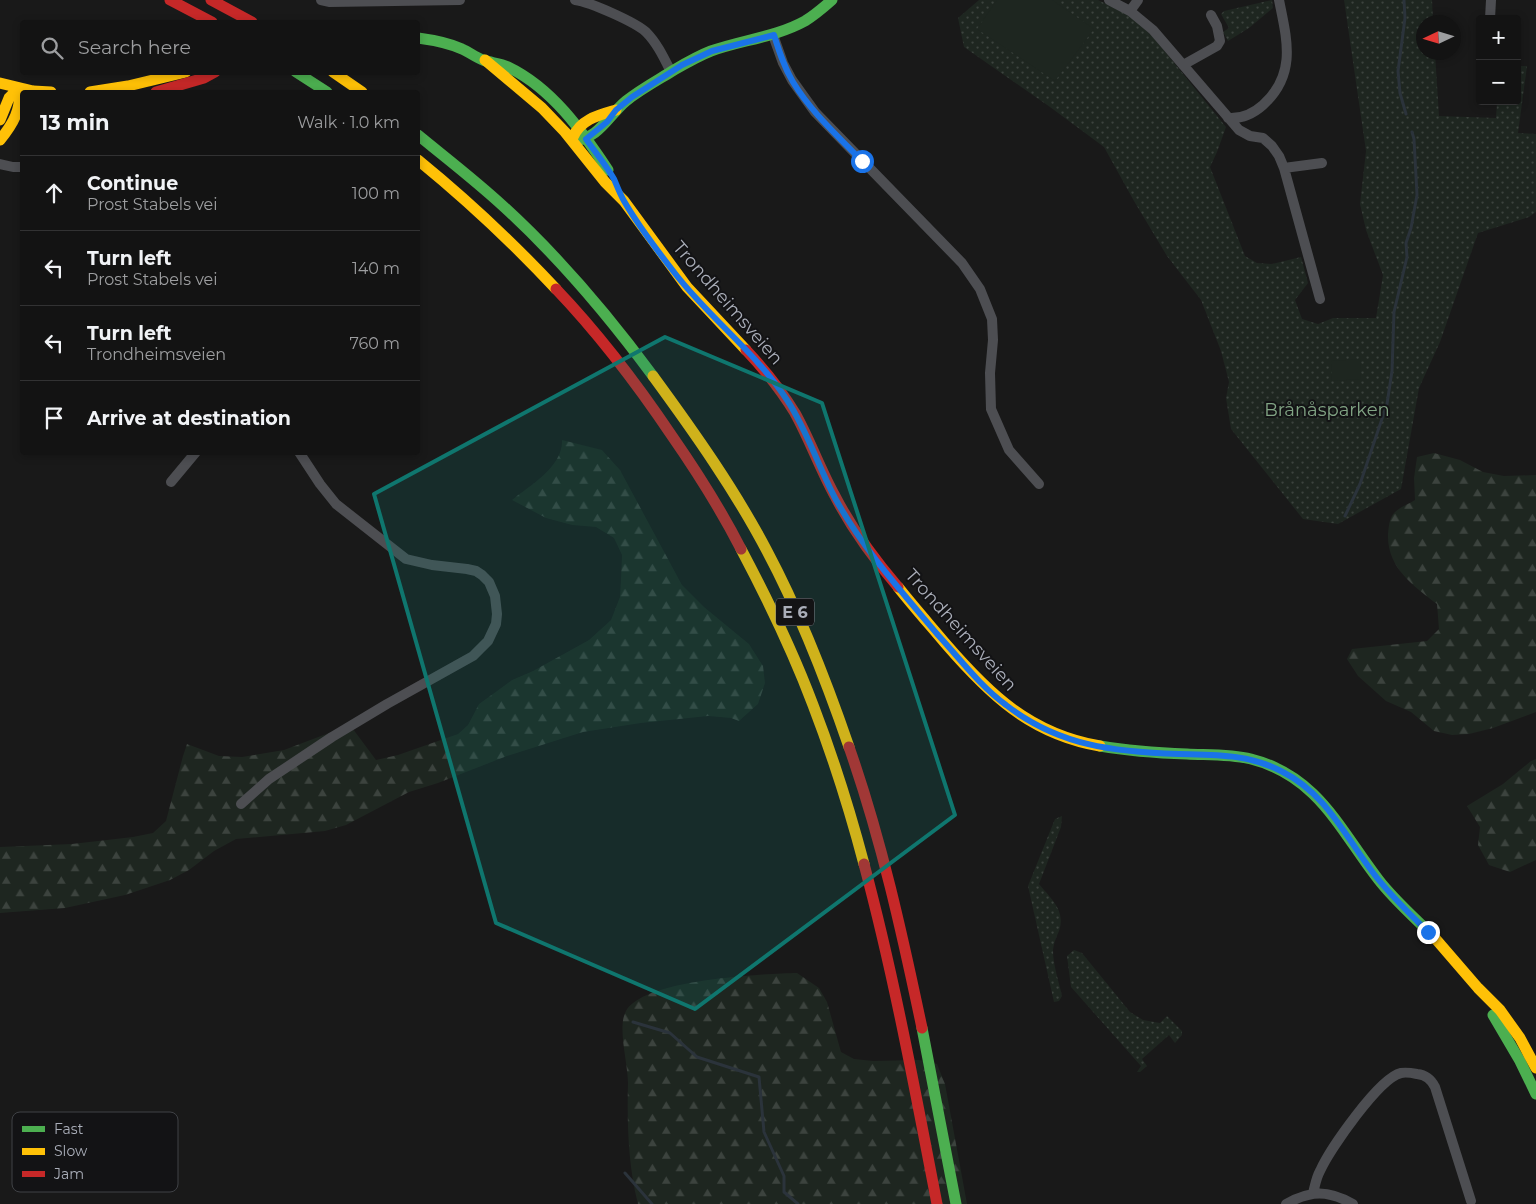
<!DOCTYPE html>
<html lang="en">
<head>
<meta charset="utf-8">
<style>
	:root { --surface:#131313; --page:#202021; --text:#f1f3f6; --muted:#9d9ea0; --line:#323233 }
	body { margin:0; font-family:Montserrat,sans-serif; background:var(--page); color:var(--text) }
	.controls { position:absolute; right:15px; top:15px; display:grid; overflow:hidden; border-radius:5px; box-shadow:0 2px 8px #0003 }
	.controls button { width:45px; height:45px; display:grid; place-items:center; padding:0; border:0; border-bottom:1px solid var(--line); background:var(--surface); color:var(--text); font:25px sans-serif }
	.compass { position:absolute; left:1416px; top:15px; width:45px; height:45px; border-radius:50%; background:var(--surface); box-shadow:0 2px 8px #0003; rotate:266deg }
	.stop { position:absolute; width:15px; height:15px; margin:-11px; border:4px solid #1a73e8; border-radius:50%; background:#fff }
	.stop.end { background:#1a73e8; border-color:#fff; box-shadow:0 1px 5px #0008 }
	.list { margin:0; padding:0; list-style:none }
	h2 { display:flex; justify-content:space-between; align-items:center; height:65px; margin:0; padding:0 20px; font-size:21px }
	h2 small { font-size:16px; font-weight:400; color:var(--muted) }
	.list li { display:grid; grid-template-columns:32px 1fr auto; gap:15px; align-items:center; box-sizing:border-box; height:75px; padding:0 20px; border-top:1px solid var(--line) }
	.list b { display:block; font-size:19px; white-space:nowrap }
	.list p { margin:0; font-size:16px; white-space:nowrap; color:var(--muted) }
	.list em { font-size:16px; font-style:normal; color:var(--muted) }
	.icon { flex:none; width:28px; height:28px; fill:none; stroke:currentColor; stroke-width:2; stroke-linecap:round; stroke-linejoin:round }
	.map { position:relative; flex:none; width:1536px; height:1204px; overflow:hidden }
	.search { position:absolute; background:var(--surface); box-shadow:0 2px 8px #0003; left:20px; top:20px; width:400px; height:55px; display:flex; align-items:center; gap:12px; box-sizing:border-box; padding:0 18px; border-radius:5px; color:var(--muted); font-size:19px }
	.panel { position:absolute; background:var(--surface); box-shadow:0 2px 8px #0003; left:20px; top:90px; width:400px; height:365px; border-radius:5px }
	.map>svg:first-child { display:block }
</style>
</head>
<body>
<div class="map">
<svg width="1536" height="1204" viewBox="0 0 1536 1204">
	<defs>
		<pattern id="grass-dots" width="8" height="8" patternUnits="userSpaceOnUse" patternTransform="scale(1.25)"><rect width="8" height="8" fill="#1e2620"/><path d="M2 2h.1M6 6h.1" fill="none" stroke="#3c433e" stroke-width="1.8" stroke-linecap="round"/></pattern>
		<pattern id="forest-firs" width="22" height="20" patternUnits="userSpaceOnUse" patternTransform="scale(1.25)"><rect width="22" height="20" fill="#1e2620"/><path d="M5 1l3.5 6h-7zM16 11l3.5 6h-7z" fill="#3c433e"/></pattern>
	</defs>
	<rect width="100%" height="100%" fill="#191919"/>
	<path fill="url(#grass-dots)" d="M 979,0 L 1098,0 L 1133,17 L 1154,38 L 1226,127 L 1217,152 L 1210,167 L 1245,256 L 1257,263 L 1272,264 L 1301,257 L 1308,283 L 1295,300 L 1302,319 L 1318,324 L 1333,318 L 1376,318 L 1383,275 L 1366,230 L 1360,204 L 1366,151 L 1344,0 L 1432,0 L 1433,22 L 1424,22 L 1424,52 L 1435,53 L 1439,116 L 1496,118 L 1497,101 L 1517,101 L 1517,66 L 1527,66 L 1518,133 L 1536,134 L 1536,212 L 1529,217 L 1478,233 L 1440,342 L 1419,388 L 1401,489 L 1338,524 L 1303,519 L 1231,429 L 1226,398 L 1229,382 L 1221,351 L 1201,300 L 1167,256 L 1134,201 L 1104,147 L 1050,107 L 964,47 L 958,18 Z
		M 1272,0 L 1273,8 L 1249,28 L 1228,41 L 1223,32 L 1229,28 L 1221,14 L 1224,11 Z
		M 1062,816 L 1061,827 L 1039,884 C 1051,899 1066,910 1059,931 C 1056,938 1054,942 1053,950 C 1053,965 1059,982 1062,996 L 1059,1001 L 1054,1002 L 1028,886 L 1055,819 Z
		M 1074,950 L 1082,953 L 1130,1012 L 1143,1020 L 1160,1023 L 1167,1016 L 1182,1031 L 1182,1035 L 1175,1043 L 1169,1035 L 1142,1059 L 1147,1066 L 1140,1072 L 1137,1072 L 1141,1066 L 1071,987 L 1067,956 Z"/>
	<path fill="url(#forest-firs)" d="M 562,440 L 602,450 L 620,470 L 682,585 L 704,607 L 749,644 L 763,666 L 765,683 L 758,704 L 739,721 L 731,718 L 708,716 L 641,723 L 583,732 L 507,756 L 438,783 L 409,792 L 346,825 L 325,831 L 236,839 L 214,851 L 189,870 L 170,880 L 125,895 L 65,908 L 0,913 L 0,847 L 72,844 L 133,837 L 153,833 L 166,821 L 183,756 L 187,744 L 219,756 L 242,757 L 284,750 L 350,725 L 376,760 L 398,755 L 458,734 L 468,725 L 479,704 L 497,691 L 512,680 L 533,671 L 589,640 L 611,620 L 620,597 L 621,579 L 622,555 L 614,538 L 596,527 L 572,525 L 546,518 L 512,500 C 530,485 563,467 562,440 Z
		M 1434,453 L 1460,460 L 1483,472 L 1504,476 L 1536,475 L 1536,712 L 1493,728 L 1469,734 L 1452,735 L 1434,731 L 1411,712 L 1386,701 L 1358,676 L 1347,659 L 1352,649 L 1427,641 L 1439,629 L 1437,604 C 1413,585 1387,568 1388,534 C 1389,526 1389,518 1395,512 C 1400,507 1409,504 1415,500 L 1414,478 L 1417,457 Z
		M 1536,759 L 1536,860 L 1510,872 L 1489,865 L 1478,845 L 1480,827 L 1467,806 L 1503,784 L 1531,761 Z
		M 797,973 L 819,988 L 827,1002 L 841,1052 L 854,1059 L 873,1061 L 919,1060 L 937,1064 L 945,1084 L 967,1204 L 638,1204 C 628,1165 627,1123 628,1083 C 628,1064 617,1026 626,1011 C 644,979 762,974 797,973 Z"/>
	<path fill="#1e2620" d="M 997,0 L 1052,0 L 1094,29 L 1055,81 L 977,29 Z
		M 1360,359 L 1361,379 L 1332,381 L 1331,361 Z"/>
	<g fill="none" stroke-linecap="round" stroke-linejoin="round">
		<path stroke="#2b333b" stroke-width="3" d="M 1404,0 L 1405,18 L 1398,71 L 1400,93 L 1406,114
			M 1345,516 L 1360,484 L 1387,404 L 1392,371 L 1394,312 L 1407,257 L 1406,243 L 1411,228 L 1417,195 L 1414,139 L 1412,132
			M 633,1022 L 670,1033 L 697,1057 L 759,1077 L 764,1132 L 784,1176 L 784,1192 L 798,1204
			M 625,1173 L 652,1204"/>
		<path stroke="#4d4e52" stroke-width="10" d="M 321,0 L 330,2 L 460,0
			M 575,0 C 590,2 635,22 646,32 C 657,43 664,58 671,72
			M 1109,0 L 1130,11 L 1153,30 L 1239,130 L 1250,136 L 1263,138 L 1272,146 L 1279,156 L 1284,168 L 1320,299
			M 1130,11 L 1138,0
			M 1490,19 L 1491,0
			M 773,35 L 783,63 L 792,80 L 815,112 L 962,263 L 980,289 L 992,319 L 993,340 L 990,373 L 991,409 L 1009,450 L 1039,484
			M 1183,65 L 1217,46 L 1220,41 L 1217,26 L 1211,15
			M 1228,118 C 1242,119 1253,114 1263,105 C 1297,74 1287,40 1279,0
			M 0,164 L 13,167 L 22,167
			M 1284,168 L 1322,163
			M 171,482 L 196,452
			M 241,804 L 269,779 L 332,737 L 387,704 L 473,656 L 488,641 L 496,624 L 497,614 L 495,596 L 489,582 L 482,575 L 476,571 L 467,569 L 432,565 L 406,559 L 336,504 L 320,484 L 299,452
			M 1313,1193 C 1315,1186 1316,1178 1320,1171 C 1330,1149 1379,1078 1401,1073 C 1406,1072 1412,1073 1417,1074 C 1426,1075 1431,1079 1435,1087 L 1471,1201
			M 1286,1204 C 1311,1190 1328,1190 1353,1204"/>
		<path stroke="#4caf50" stroke-width="11" d="M 418,38 C 433,40 449,43 462,49 C 469,52 475,57 483,60 C 491,63 500,63 508,67 C 552,88 582,131 608,170
			M 296,72 L 327,92
			M 418,135 C 446,158 476,181 503,206 C 559,257 608,315 653,376
			M 573,141 C 599,139 608,116 626,101 C 641,89 658,80 674,70 C 686,63 698,56 711,51 C 742,40 776,37 805,21 C 815,15 823,8 832,0
			M 1100,746 C 1129,751 1158,753 1187,754 C 1208,755 1231,754 1251,759 C 1318,776 1340,830 1378,879 C 1394,900 1415,918 1434,937
			M 1493,1015 L 1520,1061 L 1536,1094
			M 922,1028 L 956,1204"/>
		<path stroke="#ffc107" stroke-width="11" d="M 485,60 L 542,108 L 565,132 L 605,182 L 624,201 L 687,287 L 746,350
			M 333,72 L 362,92
			M 0,83 L 33,91 L 51,92
			M 90,92 L 128,86 L 186,72
			M 0,120 L 9,98 L 19,88
			M 573,137 C 581,119 599,115 616,110
			M 0,140 C 13,124 22,109 19,88
			M 418,160 C 467,200 513,243 556,289
			M 653,376 C 694,432 735,490 767,551 C 800,613 826,680 849,747
			M 741,549 C 768,600 793,652 813,705 C 833,757 850,811 864,864
			M 898,587 C 913,606 929,624 945,643 C 989,694 1030,734 1100,746
			M 1434,937 L 1478,988 L 1500,1010 L 1520,1038 L 1536,1068"/>
		<path stroke="#c62828" stroke-width="11" d="M 170,0 L 212,22
			M 211,0 L 252,22
			M 156,92 L 204,78 L 215,72
			M 556,289 C 599,334 637,384 672,436 C 697,472 721,510 741,549
			M 746,350 C 764,369 781,390 795,413 C 810,440 820,469 835,496 C 852,529 874,559 898,587
			M 849,747 C 881,838 902,933 922,1028
			M 864,864 C 894,976 915,1090 937,1204"/>
	</g>
	<g fill="none" stroke-linecap="round" stroke-linejoin="round">
		<path stroke="#1a73e8" stroke-width="6" d="M 862,161 C 838,136 811,112 793,82 C 784,67 779,51 774,35 L 712,51 L 682,65 L 632,97 L 616,110 L 607,122 L 586,139 C 595,152 606,165 614,179 C 617,186 620,194 624,201 C 639,227 659,253 677,276 C 711,319 757,354 787,400 C 807,430 818,466 835,498 C 863,549 901,591 938,635 C 960,659 980,686 1006,705 C 1059,746 1115,752 1179,754 C 1215,755 1249,754 1281,771 C 1327,794 1344,835 1374,874 C 1390,895 1409,913 1428,932"/>
	</g>
	<path fill="#0f766e" fill-opacity="0.2" stroke="#0f766e" stroke-width="4" stroke-linejoin="round" d="M 665,337 L 822,403 L 955,815 L 695,1009 L 496,923 L 374,494 Z"/>
	<g text-anchor="middle" stroke-width="4" stroke-linejoin="round" paint-order="stroke">
		<rect fill="#131315" stroke="#7d8088" stroke-width="1" x="776" y="598.5" width="38" height="27" rx="4"/>
		<g font-size="16" font-weight="bold" fill="#aaaeb9">
			<text x="795" y="618">E 6</text>
		</g>
		<g font-size="18" fill="#aaaeb9" stroke="#131315">
			<text transform="translate(728 303) rotate(49)" y="6">Trondheimsveien</text>
			<text transform="translate(961 630) rotate(48)" y="6">Trondheimsveien</text>
		</g>
		<g font-size="18" fill="#81a484" stroke="#131315">
			<text x="1327" y="416">Brånåsparken</text>
		</g>
	</g>
	<rect x="12" y="1112" width="166" height="80" rx="8" fill="#131315" stroke="#404246" stroke-width="1"/>
	<rect x="22" y="1126" width="23" height="6" fill="#4caf50"/>
	<rect x="22" y="1148" width="23" height="7" fill="#ffc107"/>
	<rect x="22" y="1171" width="23" height="6" fill="#c62828"/>
	<g font-size="14" fill="#aaaeb9">
		<text x="54" y="1134">Fast</text>
		<text x="54" y="1156">Slow</text>
		<text x="54" y="1179">Jam</text>
	</g>
</svg>
<div class="controls">
<button>+</button>
<button>−</button>
</div>
<svg class="compass" viewBox="-18 -18 36 36"><path d="M0-13l5 13h-10z" fill="#e53935"/><path d="M0 13l5-13h-10z" fill="#9d9ea0"/></svg>
<div class="stop" style="left:862px;top:161px"></div>
<div class="stop end" style="left:1428px;top:932px"></div>
<div class="search"><svg class="icon" aria-label="search" viewBox="0 0 24 24"><circle cx="10" cy="10" r="6"/><path d="M15 15l6 6"/></svg>Search here</div>
<section class="panel">
<h2>13 min<small>Walk · 1.0 km</small></h2>
<ul class="list">
<li><svg class="icon" aria-label="ahead" viewBox="0 0 24 24"><path d="M12 20V5M6 11l6-6 6 6"/></svg><div><b>Continue</b><p>Prost Stabels vei</p></div><em>100 m</em></li>
<li><svg class="icon" aria-label="left" viewBox="0 0 24 24"><path d="M17 20v-9H6M10 6l-5 5 5 5"/></svg><div><b>Turn left</b><p>Prost Stabels vei</p></div><em>140 m</em></li>
<li><svg class="icon" aria-label="left" viewBox="0 0 24 24"><path d="M17 20v-9H6M10 6l-5 5 5 5"/></svg><div><b>Turn left</b><p>Trondheimsveien</p></div><em>760 m</em></li>
<li><svg class="icon" aria-label="arrive" viewBox="0 0 24 24"><path d="M6 21V4h12l-3 4 3 4H6"/></svg><div><b>Arrive at destination</b></div></li>
</ul>
</section>
</div>
</body>
</html>
